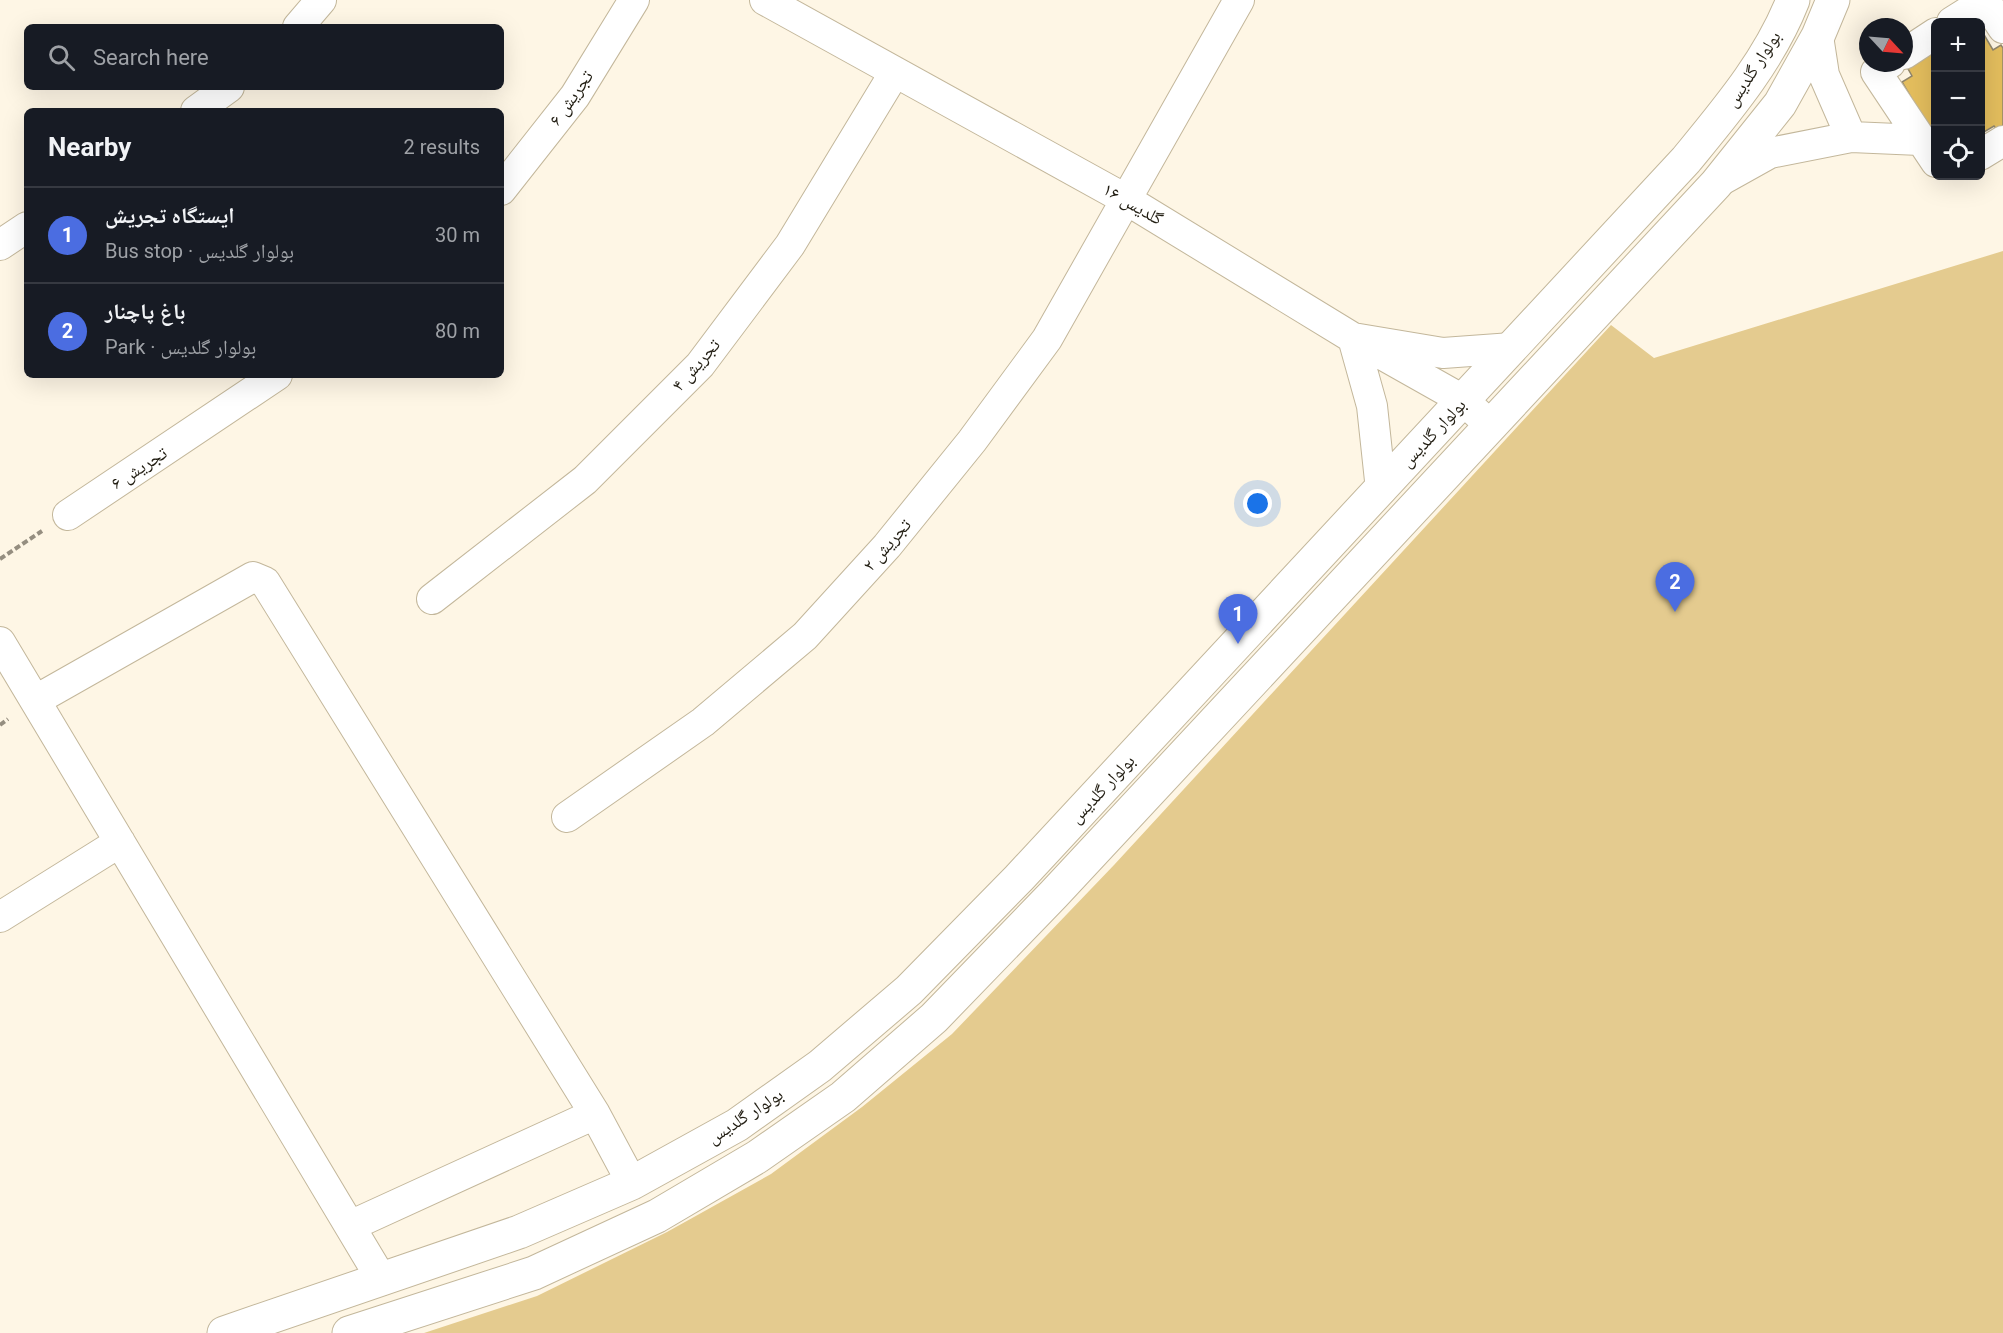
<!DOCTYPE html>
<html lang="en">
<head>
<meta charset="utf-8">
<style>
	:root { --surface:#171b24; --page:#20242c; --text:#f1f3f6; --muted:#9ea1a6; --line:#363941; --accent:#4b6de1 }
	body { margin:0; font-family:Roboto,"Noto Naskh Arabic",sans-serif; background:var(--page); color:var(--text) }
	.controls { position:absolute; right:18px; top:18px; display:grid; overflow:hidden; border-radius:9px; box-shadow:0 6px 24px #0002 }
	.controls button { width:54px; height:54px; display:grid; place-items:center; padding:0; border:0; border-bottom:2px solid var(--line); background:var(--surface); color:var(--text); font:30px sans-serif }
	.compass { position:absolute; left:1859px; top:18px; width:54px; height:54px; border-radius:50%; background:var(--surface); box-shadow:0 6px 24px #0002; rotate:116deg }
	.you { position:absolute; left:1258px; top:504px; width:21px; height:21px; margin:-15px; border:4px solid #fff; border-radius:50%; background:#1a73e8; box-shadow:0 0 0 9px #1a73e833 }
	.badge { display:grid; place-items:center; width:39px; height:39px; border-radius:50%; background:var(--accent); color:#fff; font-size:20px; font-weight:700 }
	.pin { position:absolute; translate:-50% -50px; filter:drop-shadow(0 2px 3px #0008) }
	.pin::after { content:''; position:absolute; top:32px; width:21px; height:18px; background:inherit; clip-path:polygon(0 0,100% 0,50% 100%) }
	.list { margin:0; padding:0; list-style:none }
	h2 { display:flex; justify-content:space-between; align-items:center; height:78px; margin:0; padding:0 24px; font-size:26px }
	h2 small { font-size:20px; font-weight:400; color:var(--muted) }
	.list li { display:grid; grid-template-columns:39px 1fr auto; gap:18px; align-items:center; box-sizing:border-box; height:96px; padding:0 24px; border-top:2px solid var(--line) }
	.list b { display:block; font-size:22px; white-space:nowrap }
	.list p { margin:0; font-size:20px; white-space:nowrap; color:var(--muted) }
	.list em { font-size:20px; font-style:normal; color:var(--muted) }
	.icon { flex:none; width:33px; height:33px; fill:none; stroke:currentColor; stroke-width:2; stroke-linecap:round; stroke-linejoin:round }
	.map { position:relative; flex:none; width:2003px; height:1333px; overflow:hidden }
	.search { position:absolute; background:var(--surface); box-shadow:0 6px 24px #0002; left:24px; top:24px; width:480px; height:66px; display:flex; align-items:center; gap:15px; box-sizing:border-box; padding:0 21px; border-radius:9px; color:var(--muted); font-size:22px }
	.panel { position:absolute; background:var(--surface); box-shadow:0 6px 24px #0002; left:24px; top:108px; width:480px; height:270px; border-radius:9px }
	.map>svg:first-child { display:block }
</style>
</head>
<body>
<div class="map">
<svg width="2003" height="1333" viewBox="0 0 2003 1333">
	<rect width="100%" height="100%" fill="#fef6e5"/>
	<path fill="#e4cb8f" d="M 2003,251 L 2003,1333 L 424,1333 L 537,1296 L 667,1232 L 771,1174 L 862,1107 L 952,1034 L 1114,865 L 1611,325 L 1654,358 Z"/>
	<path fill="#e3bd5d" stroke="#91866b" stroke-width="1.5" d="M 1983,33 L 1993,50 L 2001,45 L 2003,48 L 2003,131 L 1999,133 L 1994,126 L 1982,133 L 1986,141 L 1980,144 L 1980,34 Z
		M 1931,53 L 1936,59 L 1936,139 L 1904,105 L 1912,99 L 1902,82 L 1912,76 L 1907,67 Z"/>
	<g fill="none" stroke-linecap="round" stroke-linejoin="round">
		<defs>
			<path id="minor" d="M 765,0 L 1127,200 L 1353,338 L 1463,400 L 1490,425
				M 1985,1 L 2003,28
				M 1952,22 L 1987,0
				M 298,27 L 321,0
				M 1818,36 L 1824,75 L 1851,137
				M 1904,54 L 1936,33
				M 1890,63 L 1876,72 L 1936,162
				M 196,111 L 229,87
				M 1980,155 L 2003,141
				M 1718,182 L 1770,153 L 1851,137 L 1920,140
				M 501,190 L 575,96 L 634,0
				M 0,245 L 27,227
				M 1381,490 L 1372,406 L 1353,338 L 1443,353 L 1512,348
				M 68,515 L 277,375
				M 432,599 L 585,480 L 700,365 L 790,245 L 895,72
				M 0,642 L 382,1280
				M 36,700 L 253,577 L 265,582 L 595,1114 L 632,1183
				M 567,817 L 703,722 L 805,636 L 887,546 L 972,441 L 1047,339 L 1239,0
				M 0,917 L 120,842
				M 350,1226 L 595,1114"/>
			<path id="tertiary" d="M 224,1333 L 519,1232 L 632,1183 L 737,1125 L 820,1066 L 909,990 L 1019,878 L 1686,160 C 1727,110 1769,61 1793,0
				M 349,1333 L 534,1273 L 657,1216 L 757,1157 L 843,1097 L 934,1018 L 1054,894 L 1716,184 L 1780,104 L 1818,36 L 1833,0"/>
		</defs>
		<use href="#minor" stroke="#c3b79b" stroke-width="32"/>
		<use href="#tertiary" stroke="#c3b79b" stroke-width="35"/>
		<path stroke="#958e80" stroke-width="4" stroke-dasharray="6 3" stroke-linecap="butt" d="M 0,559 L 42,531
			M 0,725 L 8,719"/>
		<use href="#minor" stroke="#fff" stroke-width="30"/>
		<use href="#tertiary" stroke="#fff" stroke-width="33"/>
	</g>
	<g text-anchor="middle" stroke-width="4.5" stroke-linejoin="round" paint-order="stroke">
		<g font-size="18" fill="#221e13" stroke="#fff">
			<text transform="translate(1753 69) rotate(-57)" y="6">بولوار گلدیس</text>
			<text transform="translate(571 98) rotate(-55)" y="6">تجریش ۶</text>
			<text transform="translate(1133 204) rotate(30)" y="6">گلدیس ۱۶</text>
			<text transform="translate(696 365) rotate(-49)" y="6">تجریش ۴</text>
			<text transform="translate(1433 433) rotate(-47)" y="6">بولوار گلدیس</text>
			<text transform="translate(139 468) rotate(-33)" y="6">تجریش ۶</text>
			<text transform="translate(887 545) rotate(-49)" y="6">تجریش ۲</text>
			<text transform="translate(1102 789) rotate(-47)" y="6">بولوار گلدیس</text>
			<text transform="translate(745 1116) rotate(-33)" y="6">بولوار گلدیس</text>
		</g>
	</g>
</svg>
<div class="controls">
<button>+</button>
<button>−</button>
<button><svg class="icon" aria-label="locate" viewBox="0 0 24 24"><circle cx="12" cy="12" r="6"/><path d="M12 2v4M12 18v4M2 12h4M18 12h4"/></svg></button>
</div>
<svg class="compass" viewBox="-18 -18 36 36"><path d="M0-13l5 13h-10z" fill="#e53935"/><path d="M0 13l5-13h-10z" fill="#9ea1a6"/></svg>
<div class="you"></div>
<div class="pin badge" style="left:1238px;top:644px">1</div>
<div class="pin badge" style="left:1675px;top:612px">2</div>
<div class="search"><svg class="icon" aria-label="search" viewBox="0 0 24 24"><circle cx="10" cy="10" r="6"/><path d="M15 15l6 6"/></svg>Search here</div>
<section class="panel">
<h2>Nearby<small>2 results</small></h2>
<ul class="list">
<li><span class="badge">1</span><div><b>ایستگاه تجریش</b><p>Bus stop · بولوار گلدیس</p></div><em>30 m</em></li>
<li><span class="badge">2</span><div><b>باغ پاچنار</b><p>Park · بولوار گلدیس</p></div><em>80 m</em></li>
</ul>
</section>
</div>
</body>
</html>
